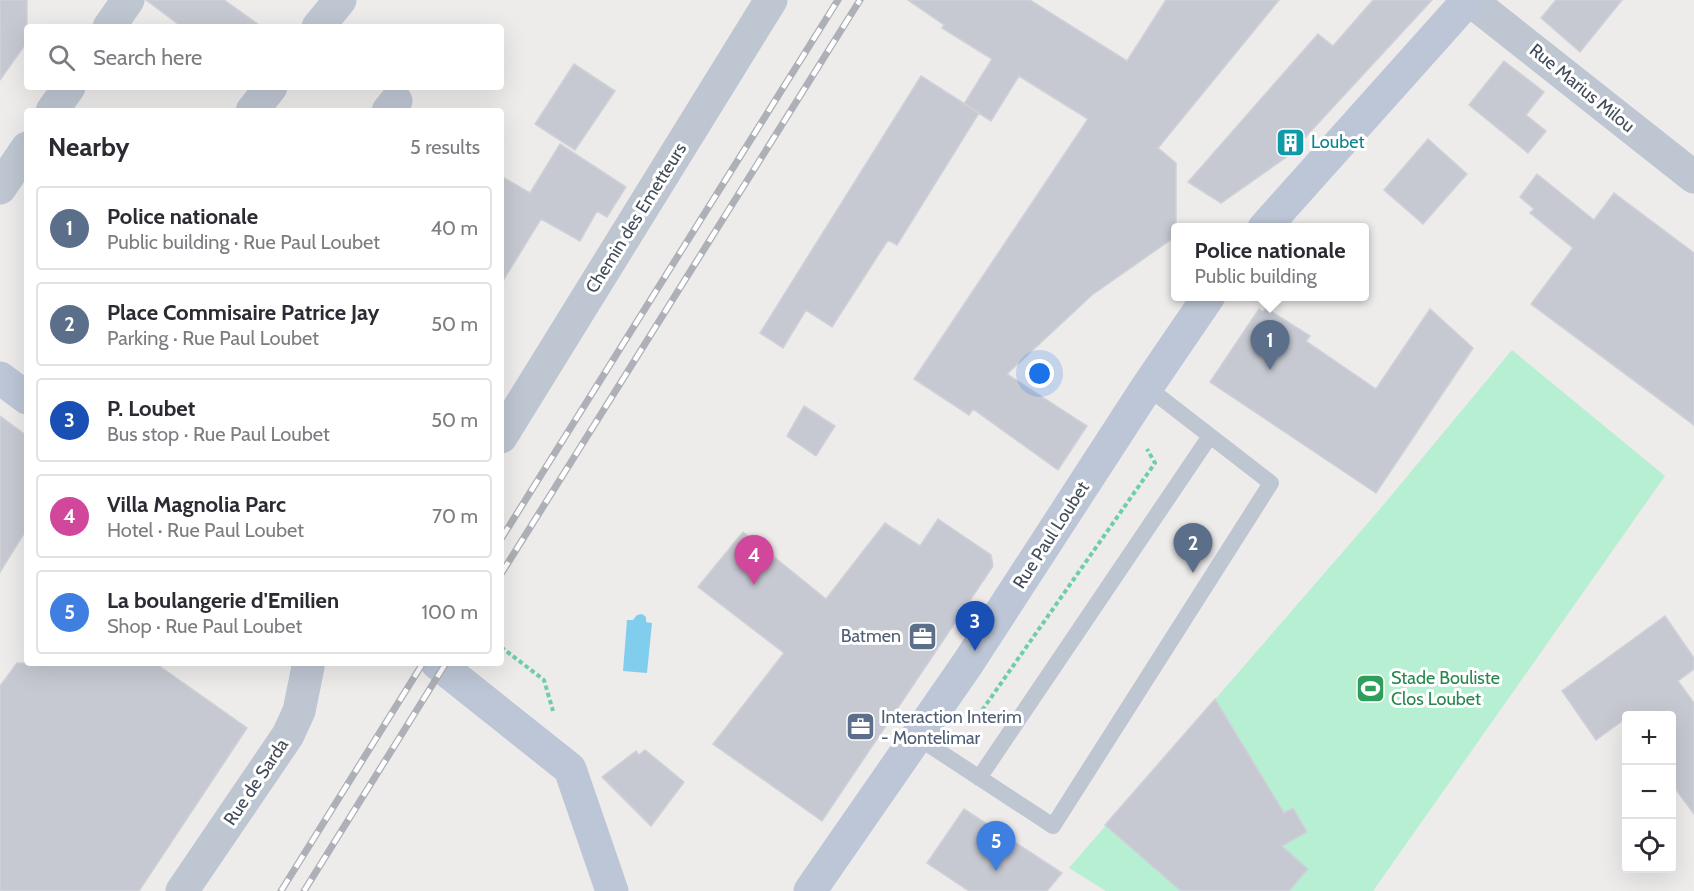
<!DOCTYPE html>
<html lang="en">
<head>
<meta charset="utf-8">
<style>
	:root { --surface:#fff; --page:#f7f7f7; --text:#2b2b33; --muted:#7c7c81; --line:#e1e1e2; --accent:#1a73e8 }
	body { margin:0; font-family:Cabin,sans-serif; background:var(--page); color:var(--text) }
	.controls { position:absolute; right:18px; bottom:18px; display:grid; overflow:hidden; border-radius:6px; box-shadow:0 6px 24px #0002 }
	.controls button { width:54px; height:54px; display:grid; place-items:center; padding:0; border:0; border-bottom:2px solid var(--line); background:var(--surface); color:var(--text); font:30px sans-serif }
	.you { position:absolute; left:1040px; top:374px; width:21px; height:21px; margin:-15px; border:4px solid #fff; border-radius:50%; background:#1a73e8; box-shadow:0 0 0 9px #1a73e833 }
	.badge { display:grid; place-items:center; width:39px; height:39px; border-radius:50%; background:var(--accent); color:#fff; font-size:20px; font-weight:700 }
	.pin { position:absolute; translate:-50% -50px; filter:drop-shadow(0 2px 3px #0008) }
	.pin::after { content:''; position:absolute; top:32px; width:21px; height:18px; background:inherit; clip-path:polygon(0 0,100% 0,50% 100%) }
	.popup { position:absolute; left:1171px; top:223px; width:198px; height:78px; box-sizing:border-box; display:grid; place-content:center; border-radius:6px; background:var(--surface); filter:drop-shadow(0 2px 4px #0005); font-size:20px; white-space:nowrap; color:var(--muted) }
	.popup b { font-size:22px; color:var(--text) }
	.popup::after { content:''; position:absolute; left:50%; top:100%; margin-left:-12px; border:12px solid transparent; border-top-color:var(--surface) }
	.list { margin:0; padding:0; list-style:none }
	h2 { display:flex; justify-content:space-between; align-items:center; height:78px; margin:0; padding:0 24px; font-size:26px }
	h2 small { font-size:20px; font-weight:400; color:var(--muted) }
	.list li { display:grid; grid-template-columns:39px 1fr auto; gap:18px; align-items:center; box-sizing:border-box; height:84px; margin:0 12px 12px; padding:0 12px; border:2px solid var(--line); border-radius:6px }
	.list b { display:block; font-size:22px; white-space:nowrap }
	.list p { margin:0; font-size:20px; white-space:nowrap; color:var(--muted) }
	.list em { font-size:20px; font-style:normal; color:var(--muted) }
	.icon { flex:none; width:33px; height:33px; fill:none; stroke:currentColor; stroke-width:2; stroke-linecap:round; stroke-linejoin:round }
	.map { position:relative; flex:none; width:1694px; height:891px; overflow:hidden }
	.search { position:absolute; background:var(--surface); box-shadow:0 6px 24px #0002; left:24px; top:24px; width:480px; height:66px; display:flex; align-items:center; gap:15px; box-sizing:border-box; padding:0 21px; border-radius:6px; color:var(--muted); font-size:22px }
	.panel { position:absolute; background:var(--surface); box-shadow:0 6px 24px #0002; left:24px; top:108px; width:480px; height:558px; border-radius:6px }
	.map>svg:first-child { display:block }
</style>
</head>
<body>
<div class="map">
<svg width="1694" height="891" viewBox="0 0 1694 891">
	<rect width="100%" height="100%" fill="#eeebeb"/>
	<path fill="#b6efd2" d="M 1512,350 L 1665,476 L 1373,891 L 1106,891 L 1069,868 L 1380,509 Z"/>
	<path fill="#81cdee" d="M 642,614 L 646,617 L 646,622 L 652,623 L 647,673 L 623,671 L 627,620 L 633,620 L 637,615 Z"/>
	<path fill="#c7c9d2" stroke="#cfd1d8" stroke-width="1.5" d="M 0,0 L 27,0 L 27,42 L 0,80 Z
		M 146,0 L 224,0 L 262,27 L 182,27 Z
		M 908,0 L 1030,0 L 1127,61 L 1166,0 L 1279,0 L 1158,148 L 1176,163 L 1176,236 L 1092,295 L 1007,374 L 1087,426 L 1058,470 L 973,409 L 969,415 L 914,379 L 1088,119 L 1019,76 L 991,121 L 964,104 L 992,59 L 942,28 L 944,25 Z
		M 1373,0 L 1432,0 L 1288,156 L 1221,203 L 1188,182 L 1318,34 L 1333,46 Z
		M 1556,0 L 1622,0 L 1580,52 L 1541,18 Z
		M 1504,61 L 1544,92 L 1526,115 L 1546,131 L 1528,153 L 1469,105 Z
		M 574,64 L 615,91 L 575,150 L 535,124 Z
		M 921,76 L 979,113 L 897,245 L 888,240 L 832,327 L 806,310 L 783,348 L 760,333 Z
		M 1428,139 L 1467,174 L 1423,224 L 1384,190 Z
		M 560,144 L 626,187 L 607,217 L 597,211 L 580,241 L 541,219 L 501,284 L 501,176 L 530,193 Z
		M 1537,174 L 1594,220 L 1614,193 L 1694,253 L 1694,425 L 1531,304 L 1573,248 L 1530,213 L 1534,209 L 1520,197 Z
		M 1266,308 L 1310,336 L 1306,341 L 1376,389 L 1430,309 L 1473,348 L 1376,493 L 1210,382 L 1259,309 L 1263,312 Z
		M 804,406 L 835,426 L 816,456 L 787,436 Z
		M 0,416 L 27,436 L 27,529 L 0,572 Z
		M 938,519 L 991,555 L 993,566 L 822,821 L 713,744 L 784,653 L 698,587 L 743,532 L 826,599 L 885,523 L 920,546 Z
		M 1665,616 L 1694,658 L 1694,669 L 1678,681 L 1694,703 L 1694,814 L 1671,783 L 1671,716 L 1626,716 L 1626,721 L 1625,719 L 1596,740 L 1562,691 Z
		M 17,663 L 155,663 L 247,728 L 139,891 L 0,891 L 0,686 Z
		M 1215,699 L 1284,813 L 1293,808 L 1307,832 L 1282,846 L 1308,869 L 1289,891 L 1181,891 L 1105,825 Z
		M 645,750 L 684,782 L 651,826 L 602,777 L 636,751 L 639,755 Z
		M 964,809 L 1062,873 L 1047,891 L 969,891 L 927,863 Z"/>
	<g fill="none" stroke-linecap="round" stroke-linejoin="round">
		<path stroke="#6dcea8" stroke-width="4" stroke-dasharray="4.5 3" stroke-linecap="butt" d="M 501,647 L 544,680 L 553,711
			M 972,720 L 976,719 L 1155,463 L 1147,449"/>
		<path stroke="#bec6d2" stroke-width="16" d="M 917,737 L 1053,826 L 1271,483 L 1147,387
			M 979,778 L 1210,436"/>
		<path stroke="#bec6d2" stroke-width="33" d="M 1470,0 L 1694,177
			M 109,27 L 128,0
			M 318,27 L 340,0
			M 52,111 L 69,87
			M 252,111 L 271,87
			M 388,111 L 396,101
			M 0,188 L 27,148
			M 501,437 L 771,0
			M 182,891 L 288,735 L 299,711 L 308,667 L 307,663"/>
		<path stroke="#bdc6d6" stroke-width="33" d="M 1264,228 L 1468,0
			M 0,378 L 27,398
			M 437,663 L 570,769 L 612,891
			M 810,891 L 968,663 L 1147,387 L 1209,296"/>
		<defs>
			<path id="rail" d="M 501,539 L 838,0
				M 501,574 L 860,0
				M 281,891 L 423,663
				M 304,891 L 446,663"/>
		</defs>
		<use href="#rail" stroke="#adb0b6" stroke-width="7"/>
		<use href="#rail" stroke="#fff" stroke-width="4.5" stroke-dasharray="14" stroke-linecap="butt"/>
	</g>
	<defs>
		<symbol id="building-square" viewBox="-11 -11 22 22"><rect x="-9" y="-9" width="18" height="18" rx="4" fill="#0f9aa8" stroke="#fff"/><path d="M-4-6H4V6H1V3H-1V6H-4ZM-2.5-4.3h1.7v1.8h-1.7ZM.8-4.3h1.7v1.8H.8ZM-2.5-1h1.7V.8h-1.7ZM.8-1h1.7V.8H.8Z" fill="#fff"/></symbol>
		<symbol id="office-square" viewBox="-11 -11 22 22"><rect x="-9" y="-9" width="18" height="18" rx="4" fill="#5c6f8a" stroke="#fff"/><path d="M-6-3h4V-5.5h4V-3h4V5H-6ZM-1-4.5V-3h2v-1.5ZM-6 0V1H6V0Z" fill="#fff"/></symbol>
		<symbol id="stadium-square" viewBox="-11 -11 22 22"><rect x="-9" y="-9" width="18" height="18" rx="4" fill="#2e9e5b" stroke="#fff"/><path d="M0-5a6.5 5 0 1 0 0 10a6.5 5 0 1 0 0-10ZM-3.5-1.8h7v3.6h-7Z" fill="#fff"/></symbol>
	</defs>
	<g fill-rule="evenodd">
		<use href="#building-square" x="1274" y="126" width="33" height="33"/>
		<use href="#office-square" x="906" y="620" width="33" height="33"/>
		<use href="#stadium-square" x="1354" y="672" width="33" height="33"/>
		<use href="#office-square" x="844" y="710" width="33" height="33"/>
	</g>
	<g text-anchor="middle" stroke-width="6" stroke-linejoin="round" paint-order="stroke">
		<g font-size="18" fill="#434d59" stroke="#fff">
			<text transform="translate(1582 88) rotate(39)" y="6">Rue Marius Milou</text>
			<text transform="translate(636 218) rotate(-58)" y="6">Chemin des Emetteurs</text>
			<text transform="translate(1051 535) rotate(-57)" y="6">Rue Paul Loubet</text>
			<text transform="translate(256 782) rotate(-56)" y="6">Rue de Sarda</text>
		</g>
		<g font-size="18" fill="#0d838f" stroke="#fff" text-anchor="start">
			<text x="1311" y="148">Loubet</text>
		</g>
		<g font-size="18" fill="#4e5e75" stroke="#fff" text-anchor="end">
			<text x="901" y="642">Batmen</text>
			<text x="881" y="723" text-anchor="start">Interaction Interim<tspan x="881" dy="21">- Montelimar</tspan></text>
		</g>
		<g font-size="18" fill="#27864d" stroke="#fff" text-anchor="start">
			<text x="1391" y="684">Stade Bouliste<tspan x="1391" dy="21">Clos Loubet</tspan></text>
		</g>
	</g>
</svg>
<div class="controls">
<button>+</button>
<button>−</button>
<button><svg class="icon" aria-label="locate" viewBox="0 0 24 24"><circle cx="12" cy="12" r="6"/><path d="M12 2v4M12 18v4M2 12h4M18 12h4"/></svg></button>
</div>
<div class="you"></div>
<div class="pin badge" style="left:1270px;top:370px;background:#5c6f8a">1</div>
<div class="popup"><b>Police nationale</b>Public building</div>
<div class="pin badge" style="left:1193px;top:573px;background:#5c6f8a">2</div>
<div class="pin badge" style="left:975px;top:651px;background:#1a4fb4">3</div>
<div class="pin badge" style="left:754px;top:585px;background:#d1479c">4</div>
<div class="pin badge" style="left:996px;top:871px;background:#3f7fe0">5</div>
<div class="search"><svg class="icon" aria-label="search" viewBox="0 0 24 24"><circle cx="10" cy="10" r="6"/><path d="M15 15l6 6"/></svg>Search here</div>
<section class="panel">
<h2>Nearby<small>5 results</small></h2>
<ul class="list">
<li><span class="badge" style="background:#5c6f8a">1</span><div><b>Police nationale</b><p>Public building · Rue Paul Loubet</p></div><em>40 m</em></li>
<li><span class="badge" style="background:#5c6f8a">2</span><div><b>Place Commisaire Patrice Jay</b><p>Parking · Rue Paul Loubet</p></div><em>50 m</em></li>
<li><span class="badge" style="background:#1a4fb4">3</span><div><b>P. Loubet</b><p>Bus stop · Rue Paul Loubet</p></div><em>50 m</em></li>
<li><span class="badge" style="background:#d1479c">4</span><div><b>Villa Magnolia Parc</b><p>Hotel · Rue Paul Loubet</p></div><em>70 m</em></li>
<li><span class="badge" style="background:#3f7fe0">5</span><div><b>La boulangerie d'Emilien</b><p>Shop · Rue Paul Loubet</p></div><em>100 m</em></li>
</ul>
</section>
</div>
</body>
</html>
